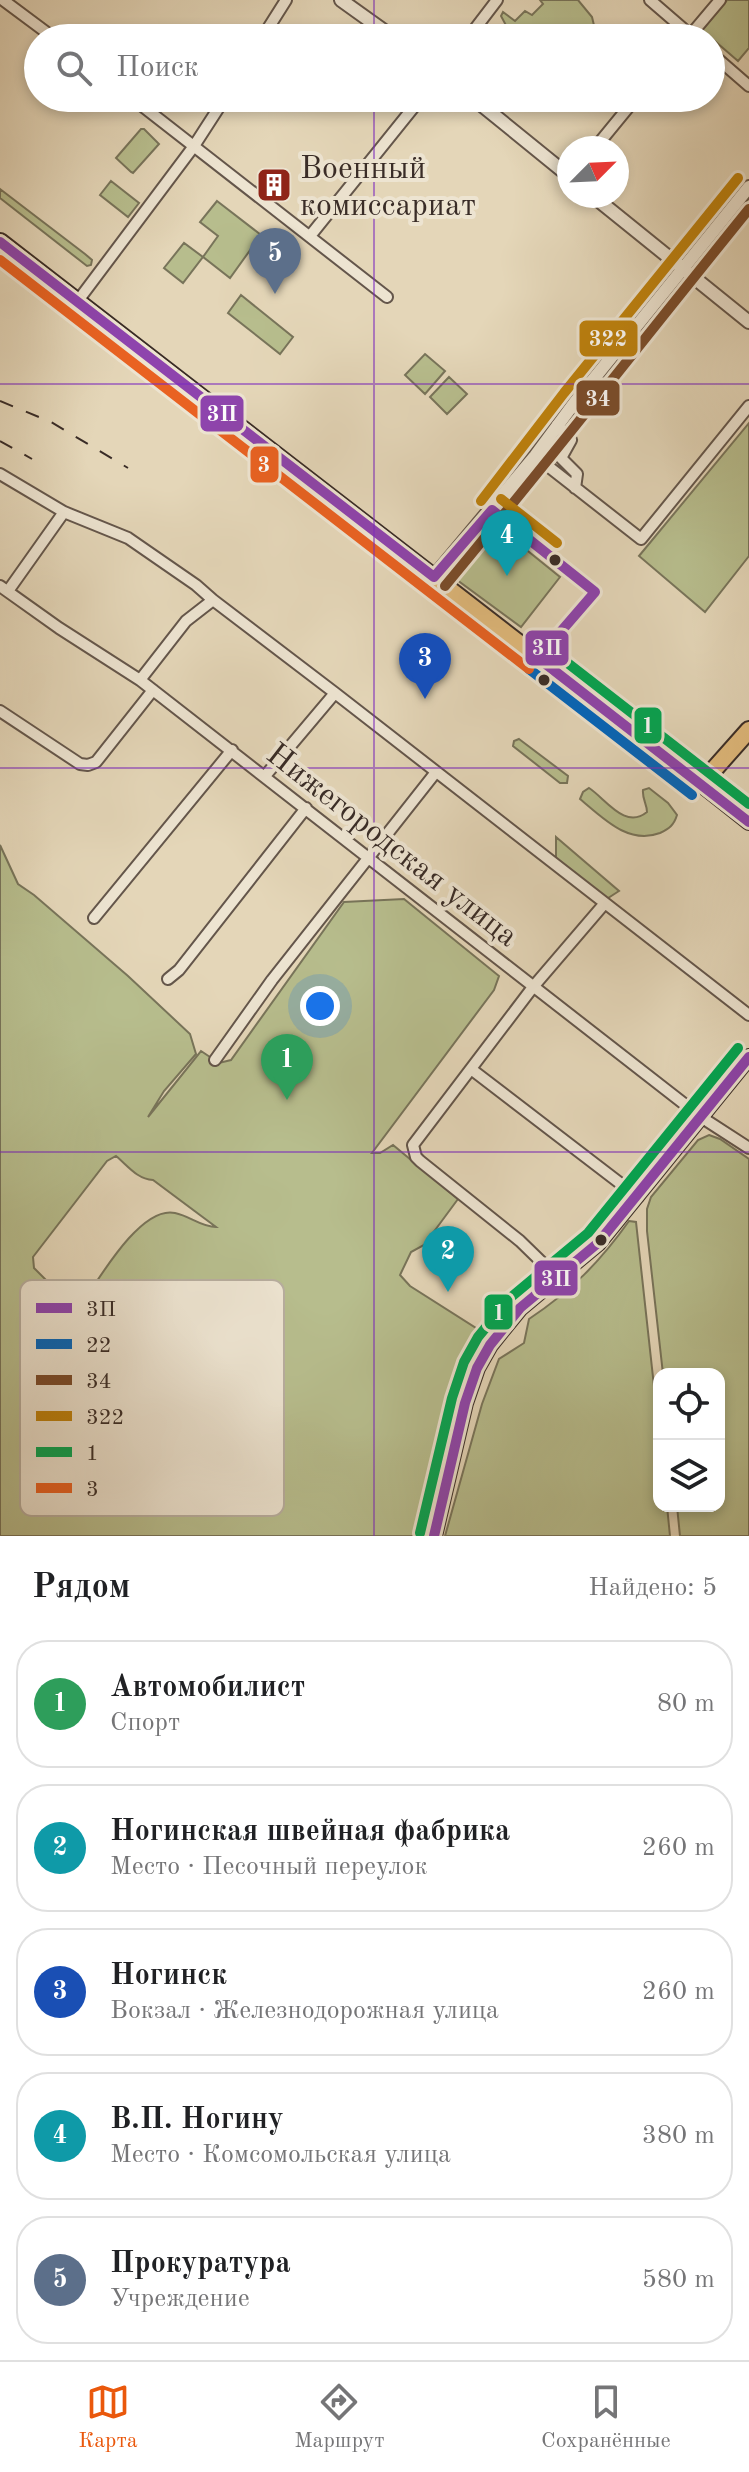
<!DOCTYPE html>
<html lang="ru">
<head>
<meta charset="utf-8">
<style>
	:root { --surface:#fff; --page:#f2f2f2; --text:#202124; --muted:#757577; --line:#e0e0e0; --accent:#ea580c }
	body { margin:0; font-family:"Old Standard TT",serif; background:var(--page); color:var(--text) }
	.controls { position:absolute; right:24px; bottom:24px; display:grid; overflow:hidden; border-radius:16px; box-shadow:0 4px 12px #0003 }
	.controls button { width:72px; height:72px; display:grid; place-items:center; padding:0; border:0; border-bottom:2px solid var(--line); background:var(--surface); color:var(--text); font:40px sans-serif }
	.compass { position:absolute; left:557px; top:136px; width:72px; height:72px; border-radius:50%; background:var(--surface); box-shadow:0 4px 12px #0003; rotate:66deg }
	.you { position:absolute; left:320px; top:1006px; width:28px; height:28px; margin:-20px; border:6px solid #fff; border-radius:50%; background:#1a73e8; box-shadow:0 0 0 12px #1a73e833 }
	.badge { display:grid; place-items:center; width:52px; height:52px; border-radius:50%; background:var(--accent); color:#fff; font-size:26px; font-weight:700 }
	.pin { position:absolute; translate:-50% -66px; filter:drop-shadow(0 2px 4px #0008) }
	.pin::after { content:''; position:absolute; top:42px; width:28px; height:24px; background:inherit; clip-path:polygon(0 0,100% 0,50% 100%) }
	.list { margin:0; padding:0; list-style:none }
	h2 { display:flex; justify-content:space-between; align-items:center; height:104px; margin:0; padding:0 32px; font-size:34px }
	h2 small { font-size:26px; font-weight:400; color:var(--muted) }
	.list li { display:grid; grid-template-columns:52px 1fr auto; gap:24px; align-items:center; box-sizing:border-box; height:128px; margin:0 16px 16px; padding:0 16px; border:2px solid var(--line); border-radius:32px }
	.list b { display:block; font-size:30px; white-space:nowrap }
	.list p { margin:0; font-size:26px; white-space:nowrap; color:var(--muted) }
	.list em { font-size:26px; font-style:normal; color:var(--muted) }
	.icon { flex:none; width:44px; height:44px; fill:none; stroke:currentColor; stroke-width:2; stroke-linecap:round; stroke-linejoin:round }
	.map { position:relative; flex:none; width:749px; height:1536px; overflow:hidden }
	.search { position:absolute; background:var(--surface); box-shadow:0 4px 12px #0003; left:24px; right:24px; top:24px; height:88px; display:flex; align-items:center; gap:20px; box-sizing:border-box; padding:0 28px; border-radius:44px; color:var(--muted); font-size:30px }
	.sheet { height:824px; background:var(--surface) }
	nav { display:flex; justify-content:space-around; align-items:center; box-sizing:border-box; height:112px; border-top:2px solid var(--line); background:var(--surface); font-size:22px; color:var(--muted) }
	nav a { display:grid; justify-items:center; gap:4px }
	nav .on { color:var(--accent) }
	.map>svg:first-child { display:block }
</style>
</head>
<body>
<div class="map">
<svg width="749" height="1536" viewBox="0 0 749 1536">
	<rect width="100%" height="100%" fill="#e4d6b8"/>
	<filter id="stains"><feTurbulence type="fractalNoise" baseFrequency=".0025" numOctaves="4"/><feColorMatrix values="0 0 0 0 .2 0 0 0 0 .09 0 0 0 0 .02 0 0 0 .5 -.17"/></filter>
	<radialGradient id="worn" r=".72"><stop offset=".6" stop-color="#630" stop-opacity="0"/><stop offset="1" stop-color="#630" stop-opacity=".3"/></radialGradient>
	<path fill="#b7bd8d" stroke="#78745a" stroke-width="2" fill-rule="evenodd" d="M 540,0 L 578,0 L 592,17 L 597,38 L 571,38 L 561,29 L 551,38 L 516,38 L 509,31 L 501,16 L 503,12 L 515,21 L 525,11 L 532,15 L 543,4 Z
		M 727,0 L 749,0 L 749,48 L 738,61 L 702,30 Z
		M 141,129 L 144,129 L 159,144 L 133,173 L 131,172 L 116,158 Z
		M 111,181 L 139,203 L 128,217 L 100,195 Z
		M 0,189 L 85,254 L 92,260 L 91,265 L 87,266 L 0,198 Z
		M 217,201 L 261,235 L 230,278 L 203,257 L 183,283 L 164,268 L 184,243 L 203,257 L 218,236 L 200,222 Z
		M 241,295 L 293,337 L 280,354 L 228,313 Z
		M 425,354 L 445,371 L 425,394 L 405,375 Z
		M 449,377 L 467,394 L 447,414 L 430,397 Z
		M 749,423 L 749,556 L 705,612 L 639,556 Z
		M 492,522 L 560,577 L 521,627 L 449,574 Z
		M 519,739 L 568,776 L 567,783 L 560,783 L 513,746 L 514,741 Z
		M 589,788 C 606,799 625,830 647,812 C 647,804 642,799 643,790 L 649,788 L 668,803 L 677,815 C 674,825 669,829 660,833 C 628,845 603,818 580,799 L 583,792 Z
		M 556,837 L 619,891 L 605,900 L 556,860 Z
		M 0,845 L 18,884 L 34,895 L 128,976 L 190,1034 L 196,1054 L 164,1091 L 148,1117 L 201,1051 L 219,1063 L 231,1060 L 344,902 L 404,899 L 499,976 L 494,990 L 372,1153 L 380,1153 L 393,1145 L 458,1199 L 424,1245 L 411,1252 L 400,1275 L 410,1286 L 479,1330 L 483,1343 L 464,1387 L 425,1536 L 0,1536 ZM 116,1156 C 128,1166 137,1179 153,1180 L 216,1227 C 201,1227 190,1216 175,1213 C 139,1205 95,1286 77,1311 L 34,1268 L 33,1257 L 107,1161 Z
		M 709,1135 L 720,1139 L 749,1159 L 749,1536 L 680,1536 L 677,1506 L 719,1506 L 719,1374 L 663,1374 L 647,1231 L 647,1209 L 651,1197 L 698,1140 Z
		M 629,1221 L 636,1222 L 659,1432 L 659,1506 L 667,1506 L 670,1536 L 445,1536 L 482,1404 L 499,1359 L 524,1343 L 529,1319 C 571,1291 600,1262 629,1221 Z"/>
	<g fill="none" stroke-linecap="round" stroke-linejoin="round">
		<defs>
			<path id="minor" d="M 3,0 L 54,38
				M 650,0 L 694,38
				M 262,38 L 286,0
				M 468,38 L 497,0
				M 688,38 L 720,0
				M 711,53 L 749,86
				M 132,98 L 387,297
				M 595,148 L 636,98
				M 310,236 L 421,98
				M 77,302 L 194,146 L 225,98
				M 557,425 L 571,440 L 561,458 L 577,474 L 575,488
				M 535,456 L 641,539 L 749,406
				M 0,474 L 64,512 L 128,538 L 196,585 L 213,600 L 335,693 L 749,1015
				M 0,586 L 59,628 L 140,680 L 701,1117 L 749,1148
				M 8,591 L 64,512
				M 140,680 L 186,621 L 213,600
				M 0,711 L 80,764 L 88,765 L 96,762 L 153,690
				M 265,776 L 335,693
				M 94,918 L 232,750
				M 168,979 L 179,970 L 306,808
				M 215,1060 L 272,980 L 436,772
				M 471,1069 L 638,1197
				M 558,1278 L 520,1241 L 420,1161 L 416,1157 L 413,1145 L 533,987 L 605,903"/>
			<path id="tertiary" d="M 341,0 L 394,38
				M 473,98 L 569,176
				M 593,196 L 749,322
				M 434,577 L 535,456 L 575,402 L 749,187"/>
			<path id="secondary" d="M 701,784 L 749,822
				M 434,1536 L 465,1403 L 477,1368 L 490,1345 L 520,1308 L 598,1243 L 749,1057"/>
			<path id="primary" d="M 0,242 L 701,784 L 749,730"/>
		</defs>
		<use href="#minor" stroke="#64564b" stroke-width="14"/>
		<use href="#tertiary" stroke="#64564b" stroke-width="16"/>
		<use href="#secondary" stroke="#392c27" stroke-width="18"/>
		<use href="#primary" stroke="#392c27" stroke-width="20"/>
		<use href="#minor" stroke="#ede4d1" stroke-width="10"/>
		<use href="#tertiary" stroke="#ede4d1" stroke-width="12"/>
		<use href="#secondary" stroke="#ede4d1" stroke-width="14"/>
		<use href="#primary" stroke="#e2bb7c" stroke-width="16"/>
		<path stroke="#392c27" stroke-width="2" stroke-dasharray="14 14" stroke-linecap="butt" d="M 0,401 L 51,422 L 128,468
			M 0,441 L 32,459"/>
		<defs>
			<path id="bus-1" d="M 0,242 L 434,577 L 492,510 L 595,592 L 538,658 L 749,822
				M 434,1536 L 465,1403 L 477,1368 L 490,1345 L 520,1308 L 598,1243 L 749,1057"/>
			<path id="bus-2" d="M 529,669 L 692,795"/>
			<path id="bus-3" d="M 445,586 C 548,462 647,335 749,209"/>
			<path id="bus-4" d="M 501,499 L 557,543
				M 481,501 L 564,393 L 738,178"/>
			<path id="bus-5" d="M 547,647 L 749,804
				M 420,1533 L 452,1398 L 464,1362 L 478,1337 L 510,1298 L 588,1233 L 738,1048"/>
			<path id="bus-6" d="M 0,260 L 529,669"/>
		</defs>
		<use href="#bus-1" stroke="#ede4d1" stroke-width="16"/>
		<use href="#bus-2" stroke="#ede4d1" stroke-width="16"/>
		<use href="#bus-3" stroke="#ede4d1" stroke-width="16"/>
		<use href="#bus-4" stroke="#ede4d1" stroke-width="16"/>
		<use href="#bus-5" stroke="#ede4d1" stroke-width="16"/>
		<use href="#bus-6" stroke="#ede4d1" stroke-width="16"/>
		<use href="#bus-1" stroke="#8e44ad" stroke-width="10"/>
		<use href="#bus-2" stroke="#0065bd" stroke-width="10"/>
		<use href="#bus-3" stroke="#7a4b2a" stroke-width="10"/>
		<use href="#bus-4" stroke="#be810c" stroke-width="10"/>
		<use href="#bus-5" stroke="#00a651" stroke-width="10"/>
		<use href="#bus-6" stroke="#e96222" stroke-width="10"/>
	</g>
	<path fill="none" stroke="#7b2cbf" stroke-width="2" stroke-opacity="0.55" d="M 374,0 L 374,38M 374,98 L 374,1536M 0,384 L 749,384M 0,768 L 749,768M 0,1152 L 749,1152"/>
	<defs>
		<symbol id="building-square" viewBox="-11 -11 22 22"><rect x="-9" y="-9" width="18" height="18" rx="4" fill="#8f2418" stroke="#ede4d1"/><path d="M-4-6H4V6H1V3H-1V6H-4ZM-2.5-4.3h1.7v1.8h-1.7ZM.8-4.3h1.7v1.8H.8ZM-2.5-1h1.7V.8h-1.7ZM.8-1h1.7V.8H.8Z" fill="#fff"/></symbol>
	</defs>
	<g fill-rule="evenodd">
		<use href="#building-square" x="254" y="165" width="40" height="40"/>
	</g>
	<g fill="#392c27" stroke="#ede4d1" stroke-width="3">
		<circle cx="555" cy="560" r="7"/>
		<circle cx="544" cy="680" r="7"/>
		<circle cx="601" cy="1240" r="7"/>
	</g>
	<g text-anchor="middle" stroke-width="8" stroke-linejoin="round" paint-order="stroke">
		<g font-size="32" fill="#392c27" stroke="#ede4d1" text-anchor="start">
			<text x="300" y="178">Военный<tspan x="300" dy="37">комиссариат</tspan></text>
		</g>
		<g font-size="32" fill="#392c27" stroke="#ede4d1">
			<text transform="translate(393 844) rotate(38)" y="11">Нижегородская улица</text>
		</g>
	</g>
	<rect x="20" y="1280" width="264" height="236" rx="12" fill="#ede4d1" stroke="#b7ad9e" stroke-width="2"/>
	<rect x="36" y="1303" width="36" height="10" fill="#8e44ad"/>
	<rect x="36" y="1339" width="36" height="10" fill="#0065bd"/>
	<rect x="36" y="1375" width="36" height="10" fill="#7a4b2a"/>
	<rect x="36" y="1411" width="36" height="10" fill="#be810c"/>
	<rect x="36" y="1447" width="36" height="10" fill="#00a651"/>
	<rect x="36" y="1483" width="36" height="10" fill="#e96222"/>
	<g font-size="22" fill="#392c27">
		<text x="86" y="1316">3П</text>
		<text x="86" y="1352">22</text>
		<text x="86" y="1388">34</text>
		<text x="86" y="1424">322</text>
		<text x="86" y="1460">1</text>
		<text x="86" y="1496">3</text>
	</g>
	<g stroke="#ede4d1" stroke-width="3">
		<rect x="578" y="319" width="61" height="39" rx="8" fill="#be810c"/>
		<rect x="575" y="379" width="46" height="38" rx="8" fill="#7a4b2a"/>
		<rect x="199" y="394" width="46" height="39" rx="8" fill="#8e44ad"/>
		<rect x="249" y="445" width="31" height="39" rx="8" fill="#e96222"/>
		<rect x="524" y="629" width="46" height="38" rx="8" fill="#8e44ad"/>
		<rect x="633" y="706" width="30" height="39" rx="8" fill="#00a651"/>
		<rect x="533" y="1259" width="46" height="38" rx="8" fill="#8e44ad"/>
		<rect x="483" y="1293" width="31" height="38" rx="8" fill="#00a651"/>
	</g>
	<g font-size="22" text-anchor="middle" font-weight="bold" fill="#fff">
		<text x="608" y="346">322</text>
		<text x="598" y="406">34</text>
		<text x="222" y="421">3П</text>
		<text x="264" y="472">3</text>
		<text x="547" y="655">3П</text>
		<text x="648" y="733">1</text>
		<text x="556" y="1286">3П</text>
		<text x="499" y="1320">1</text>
	</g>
	<rect width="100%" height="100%" filter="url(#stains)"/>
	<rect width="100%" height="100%" fill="url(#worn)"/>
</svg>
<div class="controls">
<button><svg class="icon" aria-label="locate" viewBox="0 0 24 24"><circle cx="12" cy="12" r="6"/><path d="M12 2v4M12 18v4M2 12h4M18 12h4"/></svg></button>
<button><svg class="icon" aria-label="layers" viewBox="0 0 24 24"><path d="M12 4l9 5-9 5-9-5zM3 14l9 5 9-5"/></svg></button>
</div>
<svg class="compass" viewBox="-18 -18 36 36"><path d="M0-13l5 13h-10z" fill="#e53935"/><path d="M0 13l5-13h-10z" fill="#757577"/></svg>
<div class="you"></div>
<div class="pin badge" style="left:287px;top:1100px;background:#2e9e5b">1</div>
<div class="pin badge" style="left:448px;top:1292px;background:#0f9aa8">2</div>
<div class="pin badge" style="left:425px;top:699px;background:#1a4fb4">3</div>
<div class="pin badge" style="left:507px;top:576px;background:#0f9aa8">4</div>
<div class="pin badge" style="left:275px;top:294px;background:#5c6f8a">5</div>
<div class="search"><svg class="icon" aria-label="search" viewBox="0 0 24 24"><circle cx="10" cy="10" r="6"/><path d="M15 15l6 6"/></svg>Поиск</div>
</div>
<section class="sheet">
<h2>Рядом<small>Найдено: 5</small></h2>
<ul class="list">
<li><span class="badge" style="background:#2e9e5b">1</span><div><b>Автомобилист</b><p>Спорт</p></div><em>80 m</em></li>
<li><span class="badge" style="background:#0f9aa8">2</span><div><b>Ногинская швейная фабрика</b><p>Место · Песочный переулок</p></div><em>260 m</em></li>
<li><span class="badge" style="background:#1a4fb4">3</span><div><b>Ногинск</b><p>Вокзал · Железнодорожная улица</p></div><em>260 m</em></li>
<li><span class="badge" style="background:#0f9aa8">4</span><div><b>В.П. Ногину</b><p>Место · Комсомольская улица</p></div><em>380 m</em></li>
<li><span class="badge" style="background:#5c6f8a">5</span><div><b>Прокуратура</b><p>Учреждение</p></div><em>580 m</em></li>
</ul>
</section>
<nav>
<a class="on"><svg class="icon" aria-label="map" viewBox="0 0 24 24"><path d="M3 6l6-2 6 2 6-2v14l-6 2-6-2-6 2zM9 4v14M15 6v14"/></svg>Карта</a>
<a><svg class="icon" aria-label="directions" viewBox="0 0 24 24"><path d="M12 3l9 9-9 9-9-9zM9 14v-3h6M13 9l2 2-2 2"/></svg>Маршрут</a>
<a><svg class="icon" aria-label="saved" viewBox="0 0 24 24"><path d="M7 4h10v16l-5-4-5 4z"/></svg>Сохранённые</a>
</nav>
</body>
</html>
